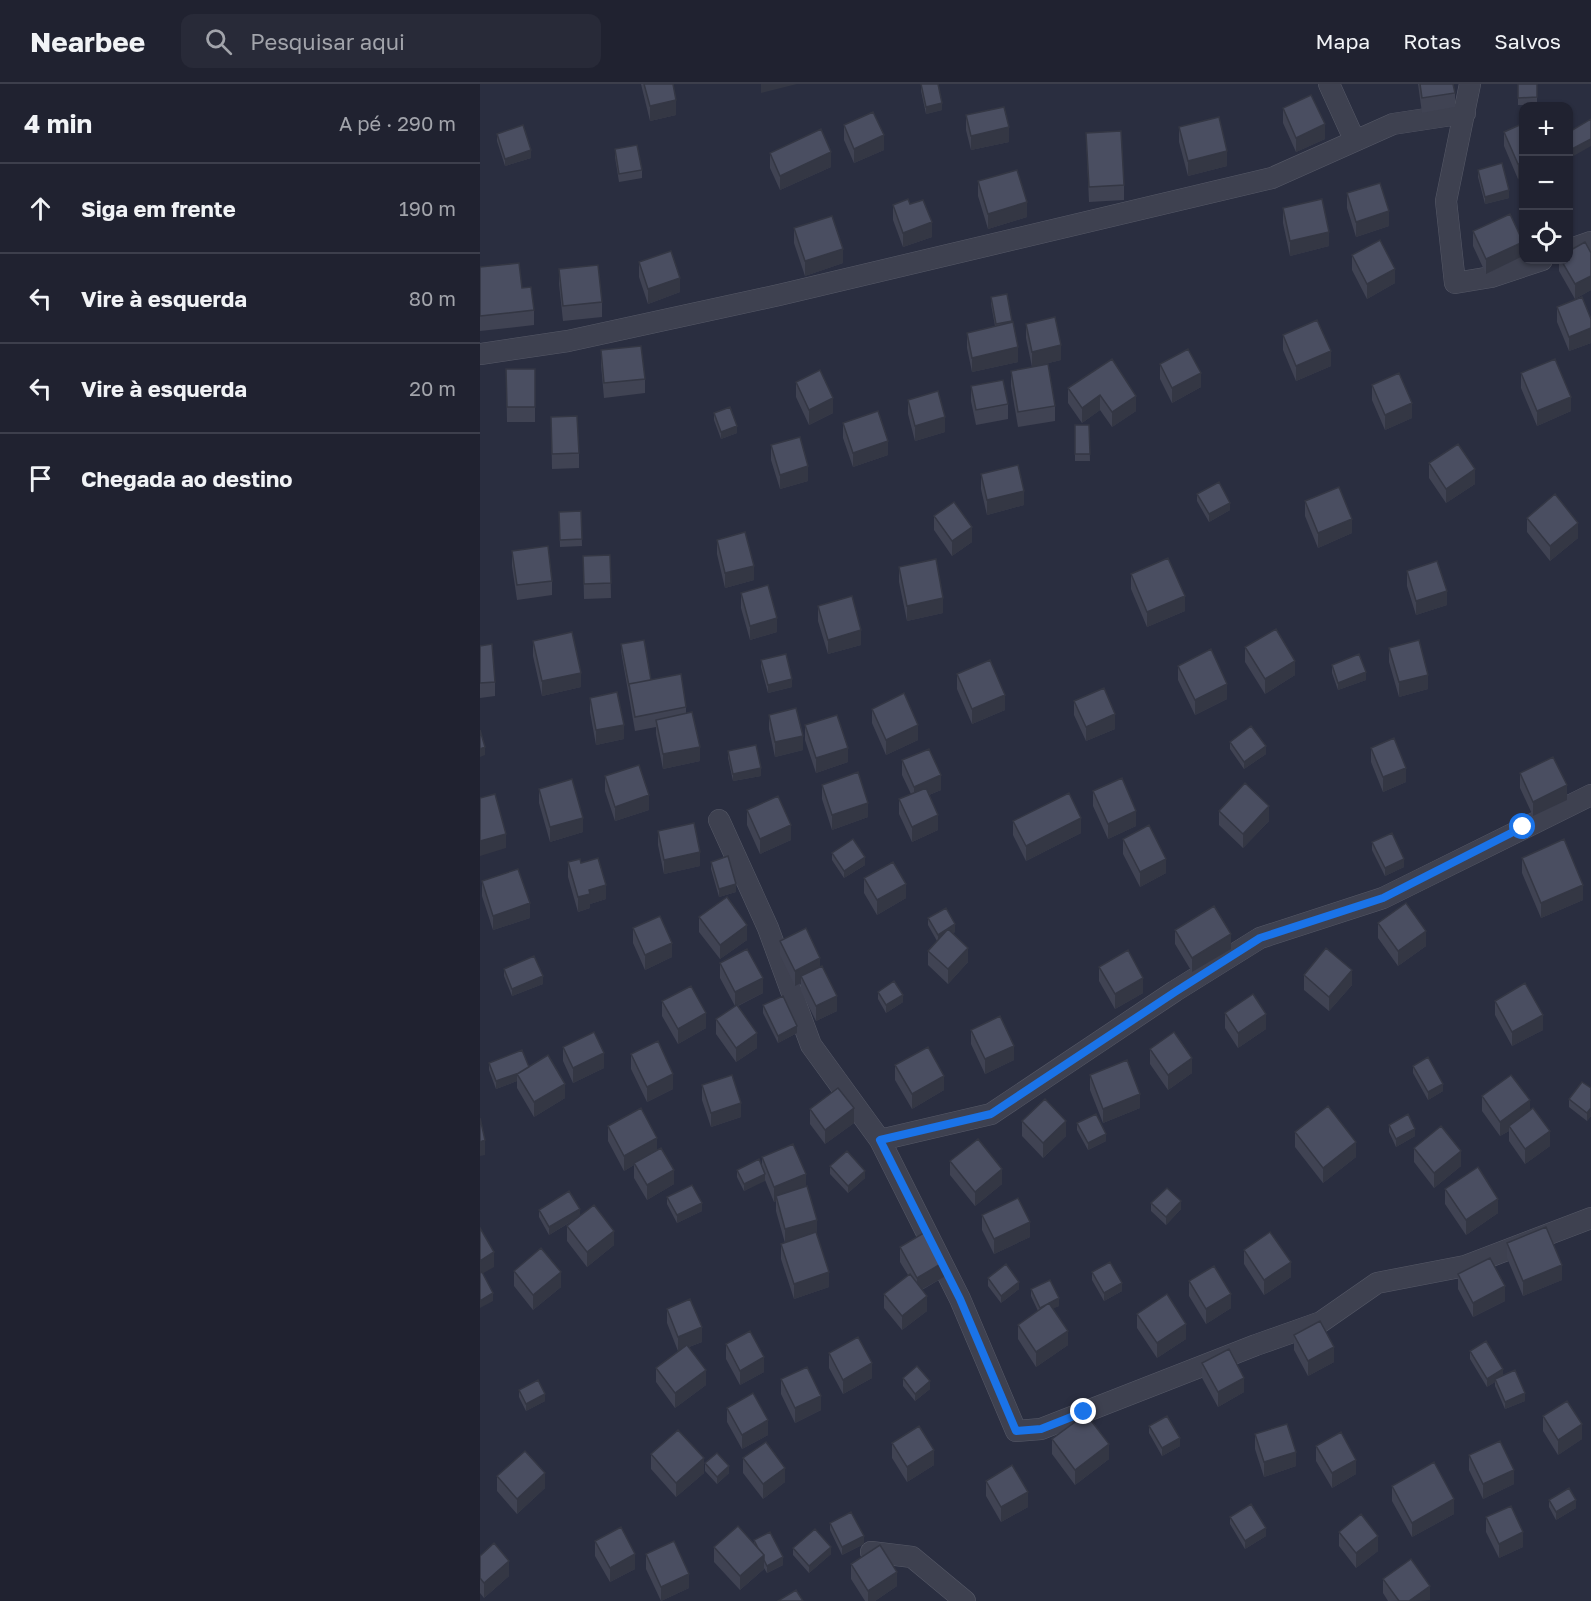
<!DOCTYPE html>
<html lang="pt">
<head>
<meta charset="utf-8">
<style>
	:root { --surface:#202230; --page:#282a38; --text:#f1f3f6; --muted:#a2a4ab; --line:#3d3f4c }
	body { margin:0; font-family:"Golos Text",sans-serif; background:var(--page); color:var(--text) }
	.controls { position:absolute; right:18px; top:18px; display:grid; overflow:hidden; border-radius:12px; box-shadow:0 2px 4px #0004 }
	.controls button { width:54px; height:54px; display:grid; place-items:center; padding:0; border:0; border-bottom:2px solid var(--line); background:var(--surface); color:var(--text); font:30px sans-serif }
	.stop { position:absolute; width:18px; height:18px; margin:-14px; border:4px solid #1a73e8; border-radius:50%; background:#fff }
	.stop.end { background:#1a73e8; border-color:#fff; box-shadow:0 2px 6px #0008 }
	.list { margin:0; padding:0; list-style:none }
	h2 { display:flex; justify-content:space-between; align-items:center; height:78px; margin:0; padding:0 24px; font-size:26px }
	h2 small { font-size:20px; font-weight:400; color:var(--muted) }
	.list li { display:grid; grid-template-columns:39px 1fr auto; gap:18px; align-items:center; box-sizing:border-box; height:90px; padding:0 24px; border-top:2px solid var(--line) }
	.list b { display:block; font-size:22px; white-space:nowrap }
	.list em { font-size:20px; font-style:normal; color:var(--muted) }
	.icon { flex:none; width:33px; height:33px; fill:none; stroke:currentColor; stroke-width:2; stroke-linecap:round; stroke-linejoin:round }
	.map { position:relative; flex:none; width:1111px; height:1517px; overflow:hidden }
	header { display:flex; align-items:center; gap:36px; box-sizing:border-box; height:84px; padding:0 30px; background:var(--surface); border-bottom:2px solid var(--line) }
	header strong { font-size:28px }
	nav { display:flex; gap:33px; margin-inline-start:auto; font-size:21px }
	.search { width:420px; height:54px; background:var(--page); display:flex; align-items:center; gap:15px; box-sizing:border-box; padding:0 21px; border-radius:12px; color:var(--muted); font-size:22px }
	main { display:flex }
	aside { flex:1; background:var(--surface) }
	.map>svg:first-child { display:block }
</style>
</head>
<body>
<header>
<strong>Nearbee</strong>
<div class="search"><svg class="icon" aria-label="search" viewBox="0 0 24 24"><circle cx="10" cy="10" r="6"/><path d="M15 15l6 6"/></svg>Pesquisar aqui</div>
<nav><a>Mapa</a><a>Rotas</a><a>Salvos</a></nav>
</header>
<main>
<aside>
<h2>4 min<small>A pé · 290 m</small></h2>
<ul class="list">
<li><svg class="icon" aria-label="ahead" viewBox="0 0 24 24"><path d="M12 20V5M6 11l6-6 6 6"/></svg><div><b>Siga em frente</b></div><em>190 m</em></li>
<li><svg class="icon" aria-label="left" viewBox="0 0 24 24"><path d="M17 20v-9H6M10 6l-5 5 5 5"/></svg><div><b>Vire à esquerda</b></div><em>80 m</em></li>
<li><svg class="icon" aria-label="left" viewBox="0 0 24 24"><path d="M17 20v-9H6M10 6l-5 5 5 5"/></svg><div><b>Vire à esquerda</b></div><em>20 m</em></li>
<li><svg class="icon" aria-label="arrive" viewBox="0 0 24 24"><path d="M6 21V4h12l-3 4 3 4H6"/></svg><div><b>Chegada ao destino</b></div></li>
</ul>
</aside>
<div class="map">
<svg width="1111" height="1517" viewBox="0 0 1111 1517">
	<rect width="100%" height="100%" fill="#2a2e40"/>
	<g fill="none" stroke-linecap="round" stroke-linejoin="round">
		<defs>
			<path id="street" d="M 849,0 L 874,55
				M 990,0 L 966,117 L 975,199 L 1011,193 L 1062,176
				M 1088,166 L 1111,158
				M 0,270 L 88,257 L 299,211 L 792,94 L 913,40 L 985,29
				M 239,736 L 288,844 L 331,961 L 400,1056 L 511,1030 L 695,907 L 780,854 L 903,814 L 1111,711
				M 400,1056 L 480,1215 L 536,1347 L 561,1345 L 776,1261 L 841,1238 L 897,1199 L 985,1182 L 1111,1134
				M 391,1468 L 432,1473 L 485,1517"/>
		</defs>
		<use href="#street" stroke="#565967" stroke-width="22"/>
		<use href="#street" stroke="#3e4150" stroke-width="21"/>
	</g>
	<path fill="#404353" d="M 161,0 L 193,0 L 196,31 L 170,37 Z
		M 441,0 L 462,26 L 446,30 L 441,7 Z
		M 938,0 L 973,0 L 975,9 L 975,23 L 942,29 Z
		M 1038,0 L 1057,0 L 1057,21 L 1038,21 Z
		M 803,24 L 845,55 L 816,68 L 803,39 Z
		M 486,31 L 529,58 L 491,66 L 486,46 Z
		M 1044,39 L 1038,95 L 1024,62 L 1024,48 Z
		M 364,41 L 404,66 L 374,79 L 364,56 Z
		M 699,43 L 747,82 L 708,92 L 699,58 Z
		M 606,49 L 644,101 L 644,116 L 609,118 Z
		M 17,50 L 51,74 L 25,82 L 17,57 Z
		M 135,65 L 162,86 L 162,94 L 139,98 L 135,73 Z
		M 290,69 L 351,83 L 300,106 L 290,84 Z
		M 998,86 L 1029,114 L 1005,120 L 998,93 Z
		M 498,97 L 547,133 L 508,145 L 498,112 Z
		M 867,109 L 909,142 L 876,153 L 867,124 Z
		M 430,120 L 452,153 L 423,163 L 413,136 L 413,121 Z
		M 803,124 L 849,162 L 810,172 L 803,139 Z
		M 314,144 L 363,179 L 325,192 L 314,159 Z
		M 993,147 L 1043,172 L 1006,190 L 993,162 Z
		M 1111,169 L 1111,206 L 1095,215 L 1079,187 L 1079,176 L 1089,176 Z
		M 872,171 L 915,199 L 887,215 L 872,186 Z
		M 159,178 L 200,208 L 168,220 L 159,193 Z
		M 0,183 L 42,204 L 54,226 L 54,241 L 0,247 Z
		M 79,185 L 122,218 L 122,233 L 83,237 L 79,200 Z
		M 511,213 L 532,237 L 538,278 L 492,288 L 487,264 L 487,249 L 515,242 L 511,220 Z
		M 1077,223 L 1111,235 L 1111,259 L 1089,267 L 1077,238 Z
		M 546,240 L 581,276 L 552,283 L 546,254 Z
		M 803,251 L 851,282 L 816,297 L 803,266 Z
		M 121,266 L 165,295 L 165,309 L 124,314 L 121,281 Z
		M 680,280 L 721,303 L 692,319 L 680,295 Z
		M 26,285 L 55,285 L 55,338 L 27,338 Z
		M 531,287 L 575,322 L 575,337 L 538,343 L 531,302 Z
		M 1041,289 L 1091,327 L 1057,342 L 1041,304 Z
		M 316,298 L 353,329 L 329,341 L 316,313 Z
		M 892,301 L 932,334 L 905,346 L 892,316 Z
		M 491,302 L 528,320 L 528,335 L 496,341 L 491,317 Z
		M 588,304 L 656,312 L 656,327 L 632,343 L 620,326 L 602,339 L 588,319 Z
		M 428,316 L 465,348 L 435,357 L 428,330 Z
		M 234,329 L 257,349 L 241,355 L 234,336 Z
		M 71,333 L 99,369 L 99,384 L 72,385 Z
		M 363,339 L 408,371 L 373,383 L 363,354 Z
		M 595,341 L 609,341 L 610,377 L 595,377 Z
		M 291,361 L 328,397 L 300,405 L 291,376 Z
		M 949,379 L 995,400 L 966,419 L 949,394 Z
		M 501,390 L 544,421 L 507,431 L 501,405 Z
		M 717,410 L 750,426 L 729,438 L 717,417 Z
		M 825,417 L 872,449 L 838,464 L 825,432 Z
		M 101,427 L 102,462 L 80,463 L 79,428 Z
		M 454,432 L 492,458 L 472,472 L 454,446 Z
		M 1047,434 L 1098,454 L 1070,477 L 1047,448 Z
		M 237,456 L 274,496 L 245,504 L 237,470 Z
		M 32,467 L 72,497 L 72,511 L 37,516 L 32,482 Z
		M 130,471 L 131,514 L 104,515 L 103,472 Z
		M 419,483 L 463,529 L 427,537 L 419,498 Z
		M 927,487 L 967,521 L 936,531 L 927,502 Z
		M 651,490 L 705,527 L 667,543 L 651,505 Z
		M 261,509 L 297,548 L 270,556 L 261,524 Z
		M 338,522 L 381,561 L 348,570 L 338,537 Z
		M 53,557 L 101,603 L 62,612 L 53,572 Z
		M 141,560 L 171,596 L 206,623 L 206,629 L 220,677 L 183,685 L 176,650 L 176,643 L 155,647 L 141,567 Z
		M 0,562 L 15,598 L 15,612 L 0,614 Z
		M 765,563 L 815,591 L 785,610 L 765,578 Z
		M 909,564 L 948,605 L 919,613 L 909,578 Z
		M 281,576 L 312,603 L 288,609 L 281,583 Z
		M 852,581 L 886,596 L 858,606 L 852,589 Z
		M 698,582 L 747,615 L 715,631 L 698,596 Z
		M 477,590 L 525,626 L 492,640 L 477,605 Z
		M 110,614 L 144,655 L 116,661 L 110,628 Z
		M 594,617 L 635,645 L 606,657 L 594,631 Z
		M 392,625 L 438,656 L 406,671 L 392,639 Z
		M 289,631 L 323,666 L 295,673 L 289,645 Z
		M 325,641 L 368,678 L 336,689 L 325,656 Z
		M 750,658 L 786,670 L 764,685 L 750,665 Z
		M 891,664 L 926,698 L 903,708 L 891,678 Z
		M 248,667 L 281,692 L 253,697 L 248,674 Z
		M 422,676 L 461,706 L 449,711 L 458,746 L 432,758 L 419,730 L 419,715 L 431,710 L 422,691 Z
		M 1040,689 L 1087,716 L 1053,732 L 1040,704 Z
		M 125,692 L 169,726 L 135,737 L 125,707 Z
		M 342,701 L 388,733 L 352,746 L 342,715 Z
		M 59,705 L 103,748 L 70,758 L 59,719 Z
		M 613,707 L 656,742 L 628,755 L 613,722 Z
		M 267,726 L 311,756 L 280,770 L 267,741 Z
		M 739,727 L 789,737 L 763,764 L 739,741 Z
		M 533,737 L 601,749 L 546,777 L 533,751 Z
		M 178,747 L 220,782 L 184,790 L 178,761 Z
		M 643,755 L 686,789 L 660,803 L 643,770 Z
		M 892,758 L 924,783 L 905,792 L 892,766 Z
		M 352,769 L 385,781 L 364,794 L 352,776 Z
		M 1042,774 L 1103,816 L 1061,834 L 1042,789 Z
		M 88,778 L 101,779 L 126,815 L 110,820 L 110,824 L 98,828 L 88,793 Z
		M 231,778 L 256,808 L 239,813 L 231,785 Z
		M 384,794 L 426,814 L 397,831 L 384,809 Z
		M 2,797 L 50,834 L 13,846 L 2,812 Z
		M 219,833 L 267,856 L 240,875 L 219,848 Z
		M 448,834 L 475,848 L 473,849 L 488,878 L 468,900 L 448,881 L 448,867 L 457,857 L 448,841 Z
		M 898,839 L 946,862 L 918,882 L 898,854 Z
		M 153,844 L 192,873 L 165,886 L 153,859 Z
		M 695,846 L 751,865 L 712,888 L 695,860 Z
		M 300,857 L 340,883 L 357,927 L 336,937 L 321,907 L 321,899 L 315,902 L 300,871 Z
		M 240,879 L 283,909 L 258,922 L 277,964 L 256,978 L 236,950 L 236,935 L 255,922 L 240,894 Z
		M 619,883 L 663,909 L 635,925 L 619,897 Z
		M 24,885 L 63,900 L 32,912 L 24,892 Z
		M 824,891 L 872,901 L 849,927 L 824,906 Z
		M 398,908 L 423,918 L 406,929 L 398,915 Z
		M 182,917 L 226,944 L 198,960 L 182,932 Z
		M 1015,917 L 1063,946 L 1032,962 L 1015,931 Z
		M 283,921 L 317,949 L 298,959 L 283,929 Z
		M 745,929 L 786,945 L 758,964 L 745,944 Z
		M 491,946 L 534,976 L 505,990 L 491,960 Z
		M 83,963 L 124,984 L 93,999 L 83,977 Z
		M 670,965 L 712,989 L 688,1006 L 670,980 Z
		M 151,970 L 193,1005 L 167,1018 L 151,985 Z
		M 9,979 L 49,983 L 85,1014 L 54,1033 L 37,1004 L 37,997 L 16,1005 L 9,986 Z
		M 415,981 L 464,1006 L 432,1025 L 415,996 Z
		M 933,982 L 963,1007 L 948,1016 L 933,989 Z
		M 610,991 L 660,1024 L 623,1039 L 610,1006 Z
		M 222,1001 L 261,1033 L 231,1043 L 222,1016 Z
		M 1111,1004 L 1111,1032 L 1107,1037 L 1089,1023 L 1089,1015 Z
		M 1002,1012 L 1050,1027 L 1070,1062 L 1045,1080 L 1029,1057 L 1029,1047 L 1020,1052 L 1002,1027 Z
		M 330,1025 L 374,1039 L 345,1060 L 330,1040 Z
		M 542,1037 L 586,1052 L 563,1074 L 542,1052 Z
		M 597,1039 L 626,1057 L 608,1066 L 597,1046 Z
		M 909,1041 L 935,1052 L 916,1063 L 909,1048 Z
		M 128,1042 L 177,1066 L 194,1100 L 167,1116 L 154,1094 L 154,1081 L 144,1087 L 128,1057 Z
		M 815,1048 L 876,1073 L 843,1099 L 815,1063 Z
		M 934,1064 L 981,1082 L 954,1104 L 934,1078 Z
		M 282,1073 L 326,1103 L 349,1203 L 314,1215 L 301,1175 L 301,1160 L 305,1159 L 296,1127 L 296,1117 L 294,1118 L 285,1096 L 264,1107 L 257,1093 L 257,1086 L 282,1082 Z
		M 470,1077 L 522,1100 L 495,1122 L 470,1091 Z
		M 350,1082 L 385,1094 L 368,1109 L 350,1090 Z
		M 965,1105 L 1018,1129 L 986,1151 L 965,1120 Z
		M 187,1113 L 222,1127 L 197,1139 L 187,1120 Z
		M 671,1119 L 701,1125 L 686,1141 L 671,1127 Z
		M 59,1126 L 100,1132 L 134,1161 L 107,1183 L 87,1157 L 87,1142 L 99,1133 L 69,1151 L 59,1133 Z
		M 502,1131 L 550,1153 L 514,1170 L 502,1146 Z
		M 1027,1159 L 1082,1196 L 1043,1212 L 1027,1174 Z
		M 420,1163 L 464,1193 L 442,1206 L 447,1227 L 422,1246 L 404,1224 L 404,1210 L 428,1191 L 420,1178 Z
		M 764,1166 L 811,1193 L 784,1211 L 764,1180 Z
		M 34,1187 L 81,1203 L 53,1226 L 34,1202 Z
		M 612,1188 L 642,1207 L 624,1217 L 612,1196 Z
		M 978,1190 L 1025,1217 L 993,1233 L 978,1205 Z
		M 508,1194 L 539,1205 L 521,1219 L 508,1202 Z
		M 709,1197 L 751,1224 L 726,1240 L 709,1212 Z
		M 551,1205 L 579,1222 L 573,1224 L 588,1261 L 556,1283 L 538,1255 L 538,1241 L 558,1227 L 551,1212 Z
		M 187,1225 L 222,1258 L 209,1263 L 226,1301 L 195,1324 L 176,1298 L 176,1284 L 198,1267 L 187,1239 Z
		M 657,1230 L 706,1255 L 677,1274 L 657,1244 Z
		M 814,1251 L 854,1278 L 828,1292 L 814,1266 Z
		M 246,1260 L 284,1288 L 260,1301 L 246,1275 Z
		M 990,1267 L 1023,1291 L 1045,1317 L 1025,1325 L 1015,1302 L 1015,1298 L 1007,1303 L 990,1275 Z
		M 349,1269 L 392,1294 L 363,1310 L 349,1284 Z
		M 722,1279 L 764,1308 L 738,1323 L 722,1294 Z
		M 423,1294 L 450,1305 L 435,1317 L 423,1302 Z
		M 301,1295 L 341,1326 L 315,1339 L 301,1310 Z
		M 39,1306 L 65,1317 L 46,1327 L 39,1313 Z
		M 247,1324 L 288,1351 L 262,1365 L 247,1338 Z
		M 1063,1332 L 1102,1355 L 1078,1371 L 1063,1347 Z
		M 669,1342 L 700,1362 L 682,1372 L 669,1349 Z
		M 775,1350 L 816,1382 L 784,1393 L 775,1365 Z
		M 572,1355 L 629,1375 L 595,1401 L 572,1370 Z
		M 412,1359 L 454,1381 L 427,1398 L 412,1374 Z
		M 836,1362 L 876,1390 L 852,1404 L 836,1377 Z
		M 171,1370 L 224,1389 L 196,1413 L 171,1385 Z
		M 989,1371 L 1034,1400 L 1003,1415 L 989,1386 Z
		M 263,1374 L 305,1398 L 283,1415 L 263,1389 Z
		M 225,1379 L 249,1389 L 237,1400 L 225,1387 Z
		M 17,1392 L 65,1404 L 37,1430 L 17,1407 Z
		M 506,1397 L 548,1423 L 521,1438 L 506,1412 Z
		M 912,1402 L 974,1430 L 932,1453 L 912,1417 Z
		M 1069,1416 L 1096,1424 L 1076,1436 L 1069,1423 Z
		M 750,1433 L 786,1452 L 765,1465 L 750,1440 Z
		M 1006,1433 L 1043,1463 L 1019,1474 L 1006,1448 Z
		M 350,1439 L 384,1460 L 362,1471 L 350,1446 Z
		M 859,1448 L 898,1467 L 876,1484 L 859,1462 Z
		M 274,1456 L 303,1481 L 287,1489 L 284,1484 L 284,1485 L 260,1506 L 234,1478 L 234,1463 L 274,1460 Z
		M 115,1457 L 155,1485 L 130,1498 L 115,1472 Z
		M 313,1464 L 351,1470 L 329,1489 L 313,1471 Z
		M 166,1470 L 209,1504 L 181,1517 L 166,1485 Z
		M 0,1472 L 29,1492 L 4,1514 L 0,1509 Z
		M 371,1480 L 417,1502 L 395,1517 L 385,1517 L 371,1495 Z
		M 903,1495 L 950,1516 L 908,1517 L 903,1509 Z"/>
	<path fill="#343744" d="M 281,0 L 317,0 L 281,9 Z
		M 196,16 L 196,31 L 170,37 L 170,22 Z
		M 462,19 L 462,26 L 446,30 L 446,23 Z
		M 845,40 L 845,55 L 816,68 L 816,54 Z
		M 529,43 L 529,58 L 491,66 L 491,52 Z
		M 404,51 L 404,66 L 374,79 L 374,65 Z
		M 1111,55 L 1111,62 L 1090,74 L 1090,66 Z
		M 51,66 L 51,74 L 25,82 L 25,75 Z
		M 747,67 L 747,82 L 708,92 L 708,77 Z
		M 351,68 L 351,83 L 300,106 L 300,92 Z
		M 1044,78 L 1044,92 L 1038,95 L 1038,80 Z
		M 1029,106 L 1029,114 L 1005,120 L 1005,113 Z
		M 547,118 L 547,133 L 508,145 L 508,130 Z
		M 909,127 L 909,142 L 876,153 L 876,138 Z
		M 1091,133 L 1091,140 L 1089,142 L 1089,134 Z
		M 452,138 L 452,153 L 423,163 L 423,149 Z
		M 849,148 L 849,162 L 810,172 L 810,157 Z
		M 1043,158 L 1043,172 L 1006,190 L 1006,175 Z
		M 363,165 L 363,179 L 325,192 L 325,177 Z
		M 915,185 L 915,199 L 887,215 L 887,200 Z
		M 1111,192 L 1111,206 L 1095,215 L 1095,200 Z
		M 200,194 L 200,208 L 168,220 L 168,205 Z
		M 1111,244 L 1111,259 L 1089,267 L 1089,253 Z
		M 581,261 L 581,276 L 552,283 L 552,268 Z
		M 538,263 L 538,278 L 492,288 L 492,274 Z
		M 851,267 L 851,282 L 816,297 L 816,282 Z
		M 721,289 L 721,303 L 692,319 L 692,304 Z
		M 620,311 L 620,326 L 602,339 L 602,324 Z
		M 656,312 L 656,327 L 632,343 L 632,328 Z
		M 1091,313 L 1091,327 L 1057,342 L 1057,327 Z
		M 353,314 L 353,329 L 329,341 L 329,326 Z
		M 932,319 L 932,334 L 905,346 L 905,331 Z
		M 465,333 L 465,348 L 435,357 L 435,342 Z
		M 257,342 L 257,349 L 241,355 L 241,348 Z
		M 408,357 L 408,371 L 373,383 L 373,369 Z
		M 328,382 L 328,397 L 300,405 L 300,391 Z
		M 995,385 L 995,400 L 966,419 L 966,405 Z
		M 544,407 L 544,421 L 507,431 L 507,416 Z
		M 750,419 L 750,426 L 729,438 L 729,430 Z
		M 872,435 L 872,449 L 838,464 L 838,449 Z
		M 1098,439 L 1098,454 L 1070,477 L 1070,462 Z
		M 492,443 L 492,458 L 472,472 L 472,457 Z
		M 274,482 L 274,496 L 245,504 L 245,489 Z
		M 967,507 L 967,521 L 936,531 L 936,517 Z
		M 705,512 L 705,527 L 667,543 L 667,528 Z
		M 463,514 L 463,529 L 427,537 L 427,522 Z
		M 297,534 L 297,548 L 270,556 L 270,542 Z
		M 381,546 L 381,561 L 348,570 L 348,556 Z
		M 815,577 L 815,591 L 785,610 L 785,595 Z
		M 886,588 L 886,596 L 858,606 L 858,599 Z
		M 101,589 L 101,603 L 62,612 L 62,597 Z
		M 948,591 L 948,605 L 919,613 L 919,598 Z
		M 312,595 L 312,603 L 288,609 L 288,601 Z
		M 747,600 L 747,615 L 715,631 L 715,616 Z
		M 525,611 L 525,626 L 492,640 L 492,625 Z
		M 635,630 L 635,645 L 606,657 L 606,643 Z
		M 144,641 L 144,655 L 116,661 L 116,646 Z
		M 438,641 L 438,656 L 406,671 L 406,656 Z
		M 323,652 L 323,666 L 295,673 L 295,658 Z
		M 786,662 L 786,670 L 764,685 L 764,678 Z
		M 5,663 L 5,671 L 0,673 L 0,665 Z
		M 220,663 L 220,677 L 183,685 L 183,670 Z
		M 368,664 L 368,678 L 336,689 L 336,674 Z
		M 281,684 L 281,692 L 253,697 L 253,690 Z
		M 926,684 L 926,698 L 903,708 L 903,693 Z
		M 461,691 L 461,706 L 434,717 L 434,703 Z
		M 1087,701 L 1087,716 L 1053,732 L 1053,718 Z
		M 169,711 L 169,726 L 135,737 L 135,723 Z
		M 388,719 L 388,733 L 352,746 L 352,731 Z
		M 789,722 L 789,737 L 763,764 L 763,750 Z
		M 656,727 L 656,742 L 628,755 L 628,740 Z
		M 458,731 L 458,746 L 432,758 L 432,743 Z
		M 103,734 L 103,748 L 70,758 L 70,743 Z
		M 601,734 L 601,749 L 546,777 L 546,762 Z
		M 311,741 L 311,756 L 280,770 L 280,755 Z
		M 26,750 L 26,764 L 0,772 L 0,757 Z
		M 220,768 L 220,782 L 184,790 L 184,776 Z
		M 385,773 L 385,781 L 364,794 L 364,787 Z
		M 686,775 L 686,789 L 660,803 L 660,788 Z
		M 924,775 L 924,783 L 905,792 L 905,784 Z
		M 256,800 L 256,808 L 239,813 L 239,805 Z
		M 426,800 L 426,814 L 397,831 L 397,816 Z
		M 126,801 L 126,815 L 110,820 L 110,824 L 98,828 L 98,813 L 109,806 Z
		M 1103,801 L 1103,816 L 1061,834 L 1061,819 Z
		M 50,819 L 50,834 L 13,846 L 13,832 Z
		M 475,840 L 475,848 L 458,858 L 458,851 Z
		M 267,841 L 267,856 L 240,875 L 240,861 Z
		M 946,847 L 946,862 L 918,882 L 918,867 Z
		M 751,850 L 751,865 L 712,888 L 712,874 Z
		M 192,859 L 192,873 L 165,886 L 165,871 Z
		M 488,864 L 488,878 L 468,900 L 468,885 Z
		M 340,874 L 340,889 L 321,892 L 321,899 L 315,902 L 315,887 Z
		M 872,886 L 872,901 L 849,927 L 849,913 Z
		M 63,892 L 63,900 L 32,912 L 32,905 Z
		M 283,894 L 283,909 L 255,923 L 255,908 Z
		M 663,894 L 663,909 L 635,925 L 635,910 Z
		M 423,911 L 423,918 L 406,929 L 406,921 Z
		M 357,912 L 357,927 L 336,937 L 336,922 Z
		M 226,929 L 226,944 L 198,960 L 198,945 Z
		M 786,930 L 786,945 L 758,964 L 758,949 Z
		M 1063,931 L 1063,946 L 1032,962 L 1032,948 Z
		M 317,942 L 317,949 L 298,959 L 298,952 Z
		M 277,949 L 277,964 L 256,978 L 256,964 Z
		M 534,962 L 534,976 L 505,990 L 505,975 Z
		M 124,969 L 124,984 L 93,999 L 93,984 Z
		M 712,974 L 712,989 L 688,1006 L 688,991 Z
		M 37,990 L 37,997 L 16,1005 L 16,997 Z
		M 193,990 L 193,1005 L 167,1018 L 167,1003 Z
		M 464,992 L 464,1006 L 432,1025 L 432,1010 Z
		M 85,1000 L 85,1014 L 54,1033 L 54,1018 Z
		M 963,1000 L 963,1007 L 948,1016 L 948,1008 Z
		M 660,1010 L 660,1024 L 623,1039 L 623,1025 Z
		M 1050,1016 L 1050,1031 L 1029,1042 L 1029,1047 L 1020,1052 L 1020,1038 Z
		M 261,1019 L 261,1033 L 231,1043 L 231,1029 Z
		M 374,1024 L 374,1039 L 345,1060 L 345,1046 Z
		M 1111,1024 L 1111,1032 L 1107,1037 L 1107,1029 Z
		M 586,1037 L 586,1052 L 563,1074 L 563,1059 Z
		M 935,1045 L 935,1052 L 916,1063 L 916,1055 Z
		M 1070,1047 L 1070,1062 L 1045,1080 L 1045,1065 Z
		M 626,1050 L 626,1057 L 608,1066 L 608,1059 Z
		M 177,1054 L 177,1068 L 154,1079 L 154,1081 L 144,1087 L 144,1072 Z
		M 5,1056 L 5,1071 L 0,1072 L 0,1058 Z
		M 876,1058 L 876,1073 L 843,1099 L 843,1084 Z
		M 981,1067 L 981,1082 L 954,1104 L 954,1089 Z
		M 522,1085 L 522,1100 L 495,1122 L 495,1108 Z
		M 194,1086 L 194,1100 L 167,1116 L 167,1101 Z
		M 385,1087 L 385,1094 L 368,1109 L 368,1102 Z
		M 285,1090 L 285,1097 L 264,1107 L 264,1100 Z
		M 326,1090 L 326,1104 L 296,1112 L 296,1117 L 294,1118 L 294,1103 Z
		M 1018,1115 L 1018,1129 L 986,1151 L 986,1136 Z
		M 701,1117 L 701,1125 L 686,1141 L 686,1133 Z
		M 222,1119 L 222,1127 L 197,1139 L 197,1131 Z
		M 100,1125 L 100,1132 L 69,1151 L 69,1143 Z
		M 337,1136 L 337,1150 L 305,1160 L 305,1145 Z
		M 550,1138 L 550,1153 L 514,1170 L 514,1155 Z
		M 134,1147 L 134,1161 L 107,1183 L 107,1168 Z
		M 14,1168 L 14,1183 L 0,1191 L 0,1177 Z
		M 464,1178 L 464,1193 L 437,1208 L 437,1194 Z
		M 811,1178 L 811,1193 L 784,1211 L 784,1196 Z
		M 1082,1181 L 1082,1196 L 1043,1212 L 1043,1197 Z
		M 81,1188 L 81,1203 L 53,1226 L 53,1211 Z
		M 349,1188 L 349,1203 L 314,1215 L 314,1200 Z
		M 539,1198 L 539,1205 L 521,1219 L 521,1212 Z
		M 642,1199 L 642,1207 L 624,1217 L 624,1209 Z
		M 1025,1202 L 1025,1217 L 993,1233 L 993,1219 Z
		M 13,1209 L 13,1217 L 0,1224 L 0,1217 Z
		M 751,1210 L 751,1224 L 726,1240 L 726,1225 Z
		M 447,1212 L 447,1227 L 422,1246 L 422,1232 Z
		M 579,1214 L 579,1222 L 560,1231 L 560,1224 Z
		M 706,1240 L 706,1255 L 677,1274 L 677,1259 Z
		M 222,1243 L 222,1258 L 198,1267 L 198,1253 Z
		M 588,1247 L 588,1261 L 556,1283 L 556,1268 Z
		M 854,1263 L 854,1278 L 828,1292 L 828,1277 Z
		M 284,1273 L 284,1288 L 260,1301 L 260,1287 Z
		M 392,1279 L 392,1294 L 363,1310 L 363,1296 Z
		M 1023,1285 L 1023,1293 L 1015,1295 L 1015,1298 L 1007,1303 L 1007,1295 Z
		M 226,1286 L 226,1301 L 195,1324 L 195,1309 Z
		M 764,1294 L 764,1308 L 738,1323 L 738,1308 Z
		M 450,1297 L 450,1305 L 435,1317 L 435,1310 Z
		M 1045,1309 L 1045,1317 L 1025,1325 L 1025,1318 Z
		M 65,1310 L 65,1317 L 46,1327 L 46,1320 Z
		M 341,1312 L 341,1326 L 315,1339 L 315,1324 Z
		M 288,1336 L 288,1351 L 262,1365 L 262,1351 Z
		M 1102,1340 L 1102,1355 L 1078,1371 L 1078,1356 Z
		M 700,1354 L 700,1362 L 682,1372 L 682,1364 Z
		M 629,1360 L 629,1375 L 595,1401 L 595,1386 Z
		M 454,1366 L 454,1381 L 427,1398 L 427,1383 Z
		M 816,1368 L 816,1382 L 784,1393 L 784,1378 Z
		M 224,1374 L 224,1389 L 196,1413 L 196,1399 Z
		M 876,1376 L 876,1390 L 852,1404 L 852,1389 Z
		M 249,1382 L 249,1389 L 237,1400 L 237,1393 Z
		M 305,1384 L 305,1398 L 283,1415 L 283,1400 Z
		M 1034,1386 L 1034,1400 L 1003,1415 L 1003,1400 Z
		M 65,1389 L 65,1404 L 37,1430 L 37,1415 Z
		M 548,1408 L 548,1423 L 521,1438 L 521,1423 Z
		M 974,1415 L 974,1430 L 932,1453 L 932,1439 Z
		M 1096,1416 L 1096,1424 L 1076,1436 L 1076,1428 Z
		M 786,1444 L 786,1452 L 765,1465 L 765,1457 Z
		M 1043,1448 L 1043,1463 L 1019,1474 L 1019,1460 Z
		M 384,1452 L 384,1460 L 362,1471 L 362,1463 Z
		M 898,1452 L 898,1467 L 876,1484 L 876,1469 Z
		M 351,1463 L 351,1470 L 329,1489 L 329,1482 Z
		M 155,1470 L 155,1485 L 130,1498 L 130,1484 Z
		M 284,1471 L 284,1485 L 260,1506 L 260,1492 Z
		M 303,1473 L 303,1481 L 287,1489 L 287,1482 Z
		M 29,1477 L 29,1492 L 4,1514 L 4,1499 Z
		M 417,1488 L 417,1502 L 395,1517 L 388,1517 L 388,1507 Z
		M 209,1490 L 209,1504 L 181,1517 L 181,1503 Z
		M 950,1502 L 950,1516 L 929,1517 Z"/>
	<path fill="#4a4e61" stroke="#343744" stroke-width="1.5" d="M 164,0 L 193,0 L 196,16 L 170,22 Z
		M 441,0 L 458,0 L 462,19 L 446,23 Z
		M 940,0 L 973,0 L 975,9 L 942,14 Z
		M 1038,0 L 1057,0 L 1057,13 L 1038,14 Z
		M 831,11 L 845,40 L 816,54 L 803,24 Z
		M 524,23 L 529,43 L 491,52 L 486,31 Z
		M 393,28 L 404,51 L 374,65 L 364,41 Z
		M 739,33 L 747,67 L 708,77 L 699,43 Z
		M 1111,35 L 1111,55 L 1090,66 L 1089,63 L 1089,48 Z
		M 1044,39 L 1044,78 L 1038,80 L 1024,48 Z
		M 43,41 L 51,66 L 25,75 L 17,50 Z
		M 341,45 L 351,68 L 300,92 L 290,69 Z
		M 641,47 L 644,101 L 609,103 L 606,49 Z
		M 157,61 L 162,86 L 139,90 L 135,65 Z
		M 1022,79 L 1029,106 L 1005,113 L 998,86 Z
		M 537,86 L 547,118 L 508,130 L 498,97 Z
		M 900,99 L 909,127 L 876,138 L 867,109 Z
		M 428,115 L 430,120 L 443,116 L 452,138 L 423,149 L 413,121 Z
		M 842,115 L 849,148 L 810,157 L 803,124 Z
		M 1030,130 L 1043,158 L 1006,175 L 993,147 Z
		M 352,132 L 363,165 L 325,177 L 314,144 Z
		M 900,156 L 915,185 L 887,200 L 872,171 Z
		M 1105,158 L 1111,169 L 1111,192 L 1095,200 L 1081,176 L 1089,176 L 1089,167 Z
		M 191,167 L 200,194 L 168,205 L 159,178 Z
		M 39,179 L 42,204 L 51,203 L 54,226 L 0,232 L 0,183 Z
		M 118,181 L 122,218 L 83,222 L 79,185 Z
		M 527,210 L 532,237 L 516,240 L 511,213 Z
		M 1102,213 L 1111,235 L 1111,244 L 1089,253 L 1077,223 Z
		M 575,233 L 581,261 L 552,268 L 546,240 Z
		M 837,236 L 851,267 L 816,282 L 803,251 Z
		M 533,238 L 538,263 L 492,274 L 487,249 Z
		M 161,262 L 165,295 L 124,299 L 121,266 Z
		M 708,265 L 721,289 L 692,304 L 680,280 Z
		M 632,275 L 656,312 L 632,328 L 620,311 L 602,324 L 588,304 Z
		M 1075,275 L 1091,313 L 1057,327 L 1041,289 Z
		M 568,280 L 575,322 L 538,328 L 531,287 Z
		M 26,285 L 55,285 L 55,323 L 27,323 Z
		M 340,286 L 353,314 L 329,326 L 316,298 Z
		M 919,289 L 932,319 L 905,331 L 892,301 Z
		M 523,296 L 528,320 L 496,326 L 491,302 Z
		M 458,307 L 465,333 L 435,342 L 428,316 Z
		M 250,323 L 257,342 L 241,348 L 234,329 Z
		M 398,327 L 408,357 L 373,369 L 363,339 Z
		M 97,332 L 99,369 L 72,370 L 71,333 Z
		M 595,341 L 609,341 L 610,370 L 595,370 Z
		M 320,353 L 328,382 L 300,391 L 291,361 Z
		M 978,360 L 995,385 L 966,405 L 949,379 Z
		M 538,381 L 544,407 L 507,416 L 501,390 Z
		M 739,398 L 750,419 L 729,430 L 717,410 Z
		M 859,403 L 872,435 L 838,449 L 825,417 Z
		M 1075,410 L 1098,439 L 1070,462 L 1047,434 Z
		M 474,418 L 492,443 L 472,457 L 454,432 Z
		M 101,427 L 102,455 L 80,456 L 79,428 Z
		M 265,448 L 274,482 L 245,489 L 237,456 Z
		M 68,462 L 72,497 L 37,501 L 32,467 Z
		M 130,471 L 131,499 L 104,500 L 103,472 Z
		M 688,474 L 705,512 L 667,528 L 651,490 Z
		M 456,475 L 463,514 L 427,522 L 419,483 Z
		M 957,477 L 967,507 L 936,517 L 927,487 Z
		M 288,501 L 297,534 L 270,542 L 261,509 Z
		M 372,512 L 381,546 L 348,556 L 338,522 Z
		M 796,545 L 815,577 L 785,595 L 765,563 Z
		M 92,548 L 101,589 L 62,597 L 53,557 Z
		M 164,556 L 171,596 L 149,600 L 149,602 L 141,560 Z
		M 939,556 L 948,591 L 919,598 L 909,564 Z
		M 12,560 L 15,598 L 0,599 L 0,562 Z
		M 731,565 L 747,600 L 715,616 L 698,582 Z
		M 306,570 L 312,595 L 288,601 L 281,576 Z
		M 879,570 L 886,588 L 858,599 L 852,581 Z
		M 510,576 L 525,611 L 492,625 L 477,590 Z
		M 201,590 L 206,623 L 155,633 L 149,600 Z
		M 624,604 L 635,630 L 606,643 L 594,617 Z
		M 137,608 L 144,641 L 116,646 L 110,614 Z
		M 424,609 L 438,641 L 406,656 L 392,625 Z
		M 316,624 L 323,652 L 295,658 L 289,631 Z
		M 212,628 L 220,663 L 183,670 L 176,636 Z
		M 357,631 L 368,664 L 336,674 L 325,641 Z
		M 771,642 L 786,662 L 764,678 L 750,658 Z
		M 0,646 L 5,663 L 0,665 Z
		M 914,654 L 926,684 L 903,693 L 891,664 Z
		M 276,661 L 281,684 L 253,690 L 248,667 Z
		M 449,665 L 461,691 L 434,703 L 422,676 Z
		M 1073,673 L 1087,701 L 1053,718 L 1040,689 Z
		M 159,681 L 169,711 L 135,723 L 125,692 Z
		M 378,688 L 388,719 L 352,731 L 342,701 Z
		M 642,694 L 656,727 L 628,740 L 613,707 Z
		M 92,695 L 103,734 L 70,743 L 59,705 Z
		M 765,699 L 789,722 L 763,750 L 739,727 Z
		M 446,704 L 458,731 L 432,743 L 419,715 Z
		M 589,709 L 601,734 L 546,762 L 533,737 Z
		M 15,710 L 26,750 L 0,757 L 0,714 Z
		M 298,712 L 311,741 L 280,755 L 267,726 Z
		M 214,739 L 220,768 L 184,776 L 178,747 Z
		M 669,741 L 686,775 L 660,788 L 643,755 Z
		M 912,749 L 924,775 L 905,784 L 892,758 Z
		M 373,755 L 385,773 L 364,787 L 352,769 Z
		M 1084,755 L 1103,801 L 1061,819 L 1042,774 Z
		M 248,772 L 256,800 L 239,805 L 231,778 Z
		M 118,774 L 126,801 L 109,806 L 110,810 L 98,813 L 88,778 L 100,775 L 101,779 Z
		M 413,778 L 426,800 L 397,816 L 384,794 Z
		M 38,785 L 50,819 L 13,832 L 2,797 Z
		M 247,813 L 267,841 L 240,861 L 219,833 Z
		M 926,819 L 946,847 L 918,867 L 898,839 Z
		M 734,822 L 751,850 L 712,874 L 695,846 Z
		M 466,824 L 475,840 L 458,851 L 448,834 Z
		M 180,832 L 192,859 L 165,871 L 153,844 Z
		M 326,844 L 340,874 L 315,887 L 300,857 Z
		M 468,845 L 488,864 L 468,885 L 448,867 Z
		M 846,864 L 872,886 L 849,913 L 824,891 Z
		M 267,865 L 283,894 L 255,908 L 240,879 Z
		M 648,866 L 663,894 L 635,910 L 619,883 Z
		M 54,872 L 63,892 L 32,905 L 24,885 Z
		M 342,882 L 357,912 L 336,922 L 321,892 Z
		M 414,897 L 423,911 L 406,921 L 398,908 Z
		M 1045,899 L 1063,931 L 1032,948 L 1015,917 Z
		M 211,902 L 226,929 L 198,945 L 182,917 Z
		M 773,910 L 786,930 L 758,949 L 745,929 Z
		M 303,912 L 317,942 L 298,952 L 283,921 Z
		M 257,921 L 277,949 L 256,964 L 236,935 Z
		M 520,932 L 534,962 L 505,975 L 491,946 Z
		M 114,948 L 124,969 L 93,984 L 83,963 Z
		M 694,948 L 712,974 L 688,991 L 670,965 Z
		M 178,957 L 193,990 L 167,1003 L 151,970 Z
		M 448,963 L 464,992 L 432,1010 L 415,981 Z
		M 42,966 L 49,983 L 39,989 L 16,997 L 9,979 Z
		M 68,971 L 85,1000 L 54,1018 L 37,990 Z
		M 948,973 L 963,1000 L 948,1008 L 933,982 Z
		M 647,976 L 660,1010 L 623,1025 L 610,991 Z
		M 252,991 L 261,1019 L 231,1029 L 222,1001 Z
		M 1031,991 L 1050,1016 L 1020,1038 L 1002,1012 Z
		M 1102,998 L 1111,1004 L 1111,1024 L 1107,1029 L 1089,1015 Z
		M 358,1004 L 374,1024 L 345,1046 L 330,1025 Z
		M 565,1015 L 586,1037 L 563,1059 L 542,1037 Z
		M 848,1022 L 876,1058 L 843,1084 L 815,1048 Z
		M 161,1024 L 177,1054 L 144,1072 L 128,1042 Z
		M 1053,1024 L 1070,1047 L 1045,1065 L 1029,1042 Z
		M 616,1030 L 626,1050 L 608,1059 L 597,1039 Z
		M 928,1030 L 935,1045 L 916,1055 L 909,1041 Z
		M 0,1034 L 5,1056 L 0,1058 Z
		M 961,1042 L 981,1067 L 954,1089 L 934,1064 Z
		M 498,1055 L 522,1085 L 495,1108 L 470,1077 Z
		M 313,1060 L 326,1090 L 294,1103 L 282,1073 Z
		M 181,1064 L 194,1086 L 167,1101 L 154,1079 Z
		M 367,1067 L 385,1087 L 368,1102 L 350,1082 Z
		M 279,1075 L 285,1090 L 264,1100 L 257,1086 Z
		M 998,1083 L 1018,1115 L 986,1136 L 965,1105 Z
		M 212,1101 L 222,1119 L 197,1131 L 187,1113 Z
		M 327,1102 L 337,1136 L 305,1145 L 296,1112 Z
		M 687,1104 L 701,1117 L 686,1133 L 671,1119 Z
		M 89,1107 L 100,1125 L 69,1143 L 59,1126 Z
		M 538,1114 L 550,1138 L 514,1155 L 502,1131 Z
		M 114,1121 L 134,1147 L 107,1168 L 87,1142 Z
		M 1066,1143 L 1082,1181 L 1043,1197 L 1027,1159 Z
		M 0,1144 L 14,1168 L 0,1177 Z
		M 447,1147 L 464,1178 L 437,1194 L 420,1163 Z
		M 336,1148 L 349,1188 L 314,1200 L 301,1160 Z
		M 790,1148 L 811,1178 L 784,1196 L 764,1166 Z
		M 61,1164 L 81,1188 L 53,1211 L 34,1187 Z
		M 1010,1174 L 1025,1202 L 993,1219 L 978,1190 Z
		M 630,1178 L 642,1199 L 624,1209 L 612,1188 Z
		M 526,1180 L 539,1198 L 521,1212 L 508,1194 Z
		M 734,1182 L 751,1210 L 726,1225 L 709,1197 Z
		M 2,1188 L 13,1209 L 0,1217 L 0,1189 Z
		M 430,1190 L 447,1212 L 422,1232 L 404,1210 Z
		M 570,1196 L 579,1214 L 560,1224 L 551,1205 Z
		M 687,1210 L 706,1240 L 677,1259 L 657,1230 Z
		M 210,1215 L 222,1243 L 198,1253 L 187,1225 Z
		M 569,1219 L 588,1247 L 556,1268 L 538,1241 Z
		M 840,1237 L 854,1263 L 828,1277 L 814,1251 Z
		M 270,1247 L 284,1273 L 260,1287 L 246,1260 Z
		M 378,1253 L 392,1279 L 363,1296 L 349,1269 Z
		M 1006,1257 L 1023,1285 L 1007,1295 L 990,1267 Z
		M 207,1261 L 226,1286 L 195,1309 L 176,1284 Z
		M 749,1265 L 764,1294 L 738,1308 L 722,1279 Z
		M 437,1282 L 450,1297 L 435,1310 L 423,1294 Z
		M 327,1283 L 341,1312 L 315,1324 L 301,1295 Z
		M 1035,1286 L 1045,1309 L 1025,1318 L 1015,1295 Z
		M 58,1296 L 65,1310 L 46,1320 L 39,1306 Z
		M 273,1309 L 288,1336 L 262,1351 L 247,1324 Z
		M 1087,1317 L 1102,1340 L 1078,1356 L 1063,1332 Z
		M 606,1330 L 629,1360 L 595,1386 L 572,1355 Z
		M 687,1332 L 700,1354 L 682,1364 L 669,1342 Z
		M 807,1340 L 816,1368 L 784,1378 L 775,1350 Z
		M 439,1342 L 454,1366 L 427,1383 L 412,1359 Z
		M 198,1346 L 224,1374 L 196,1399 L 171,1370 Z
		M 861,1348 L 876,1376 L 852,1389 L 836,1362 Z
		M 1020,1357 L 1034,1386 L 1003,1400 L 989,1371 Z
		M 286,1358 L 305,1384 L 283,1400 L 263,1374 Z
		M 45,1367 L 65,1389 L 37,1415 L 17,1392 Z
		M 237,1369 L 249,1382 L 237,1393 L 225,1379 Z
		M 954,1378 L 974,1415 L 932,1439 L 912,1402 Z
		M 532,1381 L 548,1408 L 521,1423 L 506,1397 Z
		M 1089,1404 L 1096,1416 L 1076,1428 L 1069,1416 Z
		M 771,1420 L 786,1444 L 765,1457 L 750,1433 Z
		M 1031,1422 L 1043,1448 L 1019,1460 L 1006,1433 Z
		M 371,1428 L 384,1452 L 362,1463 L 350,1439 Z
		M 881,1430 L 898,1452 L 876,1469 L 859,1448 Z
		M 258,1442 L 284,1471 L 260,1492 L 234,1463 Z
		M 141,1443 L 155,1470 L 130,1484 L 115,1457 Z
		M 335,1445 L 351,1463 L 329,1482 L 313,1464 Z
		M 290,1448 L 303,1473 L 287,1482 L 284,1476 L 284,1471 L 278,1464 L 274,1456 Z
		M 194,1457 L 209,1490 L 181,1503 L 166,1470 Z
		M 14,1459 L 29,1477 L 4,1499 L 0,1494 L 0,1472 Z
		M 400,1461 L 417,1488 L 388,1507 L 371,1480 Z
		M 931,1475 L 950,1502 L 929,1517 L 919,1517 L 903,1495 Z
		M 316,1506 L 323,1517 L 298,1517 Z"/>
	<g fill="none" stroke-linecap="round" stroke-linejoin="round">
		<path stroke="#1a73e8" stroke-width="8" d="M 604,1328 L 561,1345 L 536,1347 L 480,1215 L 400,1056 L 511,1030 L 695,908 L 780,854 L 903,814 L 1043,743"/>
	</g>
</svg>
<div class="controls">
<button>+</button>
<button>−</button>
<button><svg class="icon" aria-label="locate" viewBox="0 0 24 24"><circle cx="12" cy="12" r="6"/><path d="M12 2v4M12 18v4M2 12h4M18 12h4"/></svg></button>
</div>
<div class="stop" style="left:1043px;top:743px"></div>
<div class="stop end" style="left:604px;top:1328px"></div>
</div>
</main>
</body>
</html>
